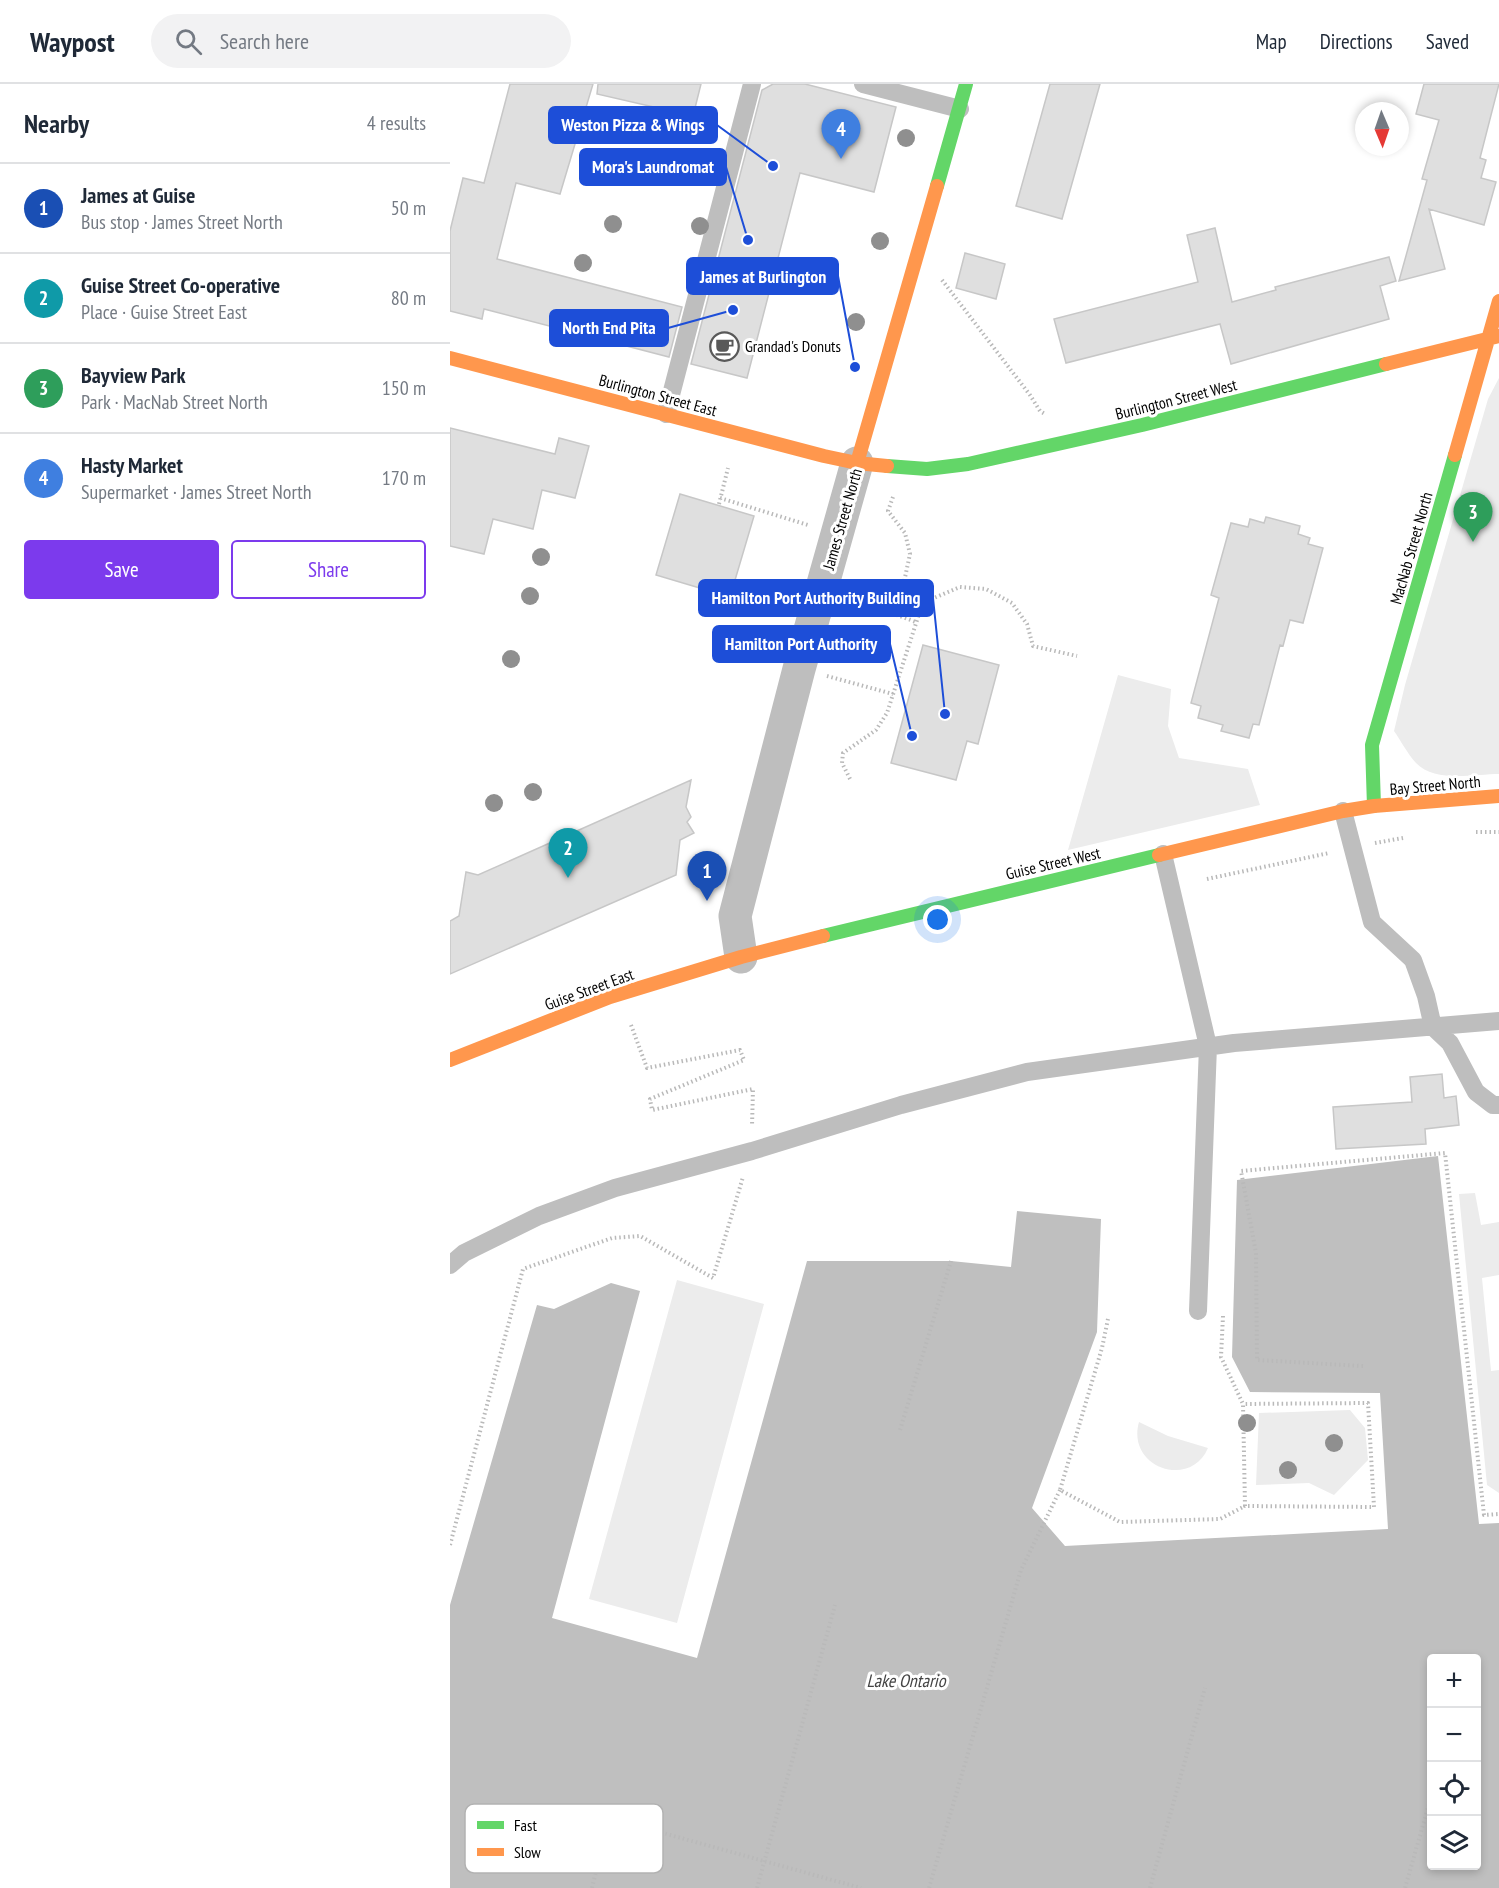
<!DOCTYPE html>
<html lang="en">
<head>
<meta charset="utf-8">
<style>
	:root { --surface:#fff; --page:#f2f2f3; --text:#1f2937; --muted:#747a83; --line:#e0e1e3; --accent:#7c3aed }
	body { margin:0; font-family:"PT Sans Narrow",sans-serif; background:var(--page); color:var(--text) }
	.controls { position:absolute; right:18px; bottom:18px; display:grid; overflow:hidden; border-radius:6px; box-shadow:0 3px 9px #0003 }
	.controls button { width:54px; height:54px; display:grid; place-items:center; padding:0; border:0; border-bottom:2px solid var(--line); background:var(--surface); color:var(--text); font:30px sans-serif }
	.compass { position:absolute; left:905px; top:18px; width:54px; height:54px; border-radius:50%; background:var(--surface); box-shadow:0 3px 9px #0003; rotate:178deg }
	.you { position:absolute; left:488px; top:836px; width:21px; height:21px; margin:-15px; border:4px solid #fff; border-radius:50%; background:#1a73e8; box-shadow:0 0 0 9px #1a73e833 }
	.badge { display:grid; place-items:center; width:39px; height:39px; border-radius:50%; background:var(--accent); color:#fff; font-size:20px; font-weight:700 }
	.pin { position:absolute; translate:-50% -50px; filter:drop-shadow(0 2px 3px #0008) }
	.pin::after { content:''; position:absolute; top:32px; width:21px; height:18px; background:inherit; clip-path:polygon(0 0,100% 0,50% 100%) }
	.list { margin:0; padding:0; list-style:none }
	h2 { display:flex; justify-content:space-between; align-items:center; height:78px; margin:0; padding:0 24px; font-size:26px }
	h2 small { font-size:20px; font-weight:400; color:var(--muted) }
	.list li { display:grid; grid-template-columns:39px 1fr auto; gap:18px; align-items:center; box-sizing:border-box; height:90px; padding:0 24px; border-top:2px solid var(--line) }
	.list b { display:block; font-size:22px; white-space:nowrap }
	.list p { margin:0; font-size:20px; white-space:nowrap; color:var(--muted) }
	.list em { font-size:20px; font-style:normal; color:var(--muted) }
	.actions { display:flex; gap:12px; padding:18px 24px }
	.actions a { flex:1; padding:14px 0; border:2px solid var(--accent); border-radius:6px; text-align:center; font-size:21px; color:var(--accent) }
	.actions .main { background:var(--accent); color:#fff }
	.icon { flex:none; width:33px; height:33px; fill:none; stroke:currentColor; stroke-width:2; stroke-linecap:round; stroke-linejoin:round }
	.map { position:relative; flex:none; width:1049px; height:1804px; overflow:hidden }
	header { display:flex; align-items:center; gap:36px; box-sizing:border-box; height:84px; padding:0 30px; background:var(--surface); border-bottom:2px solid var(--line) }
	header strong { font-size:28px }
	nav { display:flex; gap:33px; margin-inline-start:auto; font-size:21px }
	.search { width:420px; height:54px; background:var(--page); display:flex; align-items:center; gap:15px; box-sizing:border-box; padding:0 21px; border-radius:33px; color:var(--muted); font-size:22px }
	main { display:flex }
	aside { flex:1; background:var(--surface) }
	.map>svg:first-child { display:block }
</style>
</head>
<body>
<header>
<strong>Waypost</strong>
<div class="search"><svg class="icon" aria-label="search" viewBox="0 0 24 24"><circle cx="10" cy="10" r="6"/><path d="M15 15l6 6"/></svg>Search here</div>
<nav><a>Map</a><a>Directions</a><a>Saved</a></nav>
</header>
<main>
<aside>
<h2>Nearby<small>4 results</small></h2>
<ul class="list">
<li><span class="badge" style="background:#1a4fb4">1</span><div><b>James at Guise</b><p>Bus stop · James Street North</p></div><em>50 m</em></li>
<li><span class="badge" style="background:#0f9aa8">2</span><div><b>Guise Street Co-operative</b><p>Place · Guise Street East</p></div><em>80 m</em></li>
<li><span class="badge" style="background:#2e9e5b">3</span><div><b>Bayview Park</b><p>Park · MacNab Street North</p></div><em>150 m</em></li>
<li><span class="badge" style="background:#3f7fe0">4</span><div><b>Hasty Market</b><p>Supermarket · James Street North</p></div><em>170 m</em></li>
</ul>
<div class="actions"><a class="main">Save</a><a>Share</a></div>
</aside>
<div class="map">
<svg width="1049" height="1804" viewBox="0 0 1049 1804">
	<rect width="100%" height="100%" fill="#fff"/>
	<path fill="#ececec" d="M 1049,294 L 1049,690 C 1024,690 985,699 966,679 C 957,669 951,657 944,647 L 955,601 L 1038,315 Z
		M 668,591 L 721,605 L 718,642 L 729,674 L 798,685 L 810,721 L 618,766 Z
		M 1025,1109 L 1031,1141 L 1049,1138 L 1049,1191 L 1032,1194 L 1041,1287 L 1049,1286 L 1049,1409 L 1037,1401 L 1009,1110 Z
		M 227,1196 L 314,1220 L 227,1539 L 139,1515 Z
		M 900,1326 L 915,1344 L 918,1376 L 884,1411 L 859,1399 L 806,1401 L 809,1329 Z
		M 689,1338 L 718,1352 L 758,1364 C 740,1406 676,1383 689,1338 Z"/>
	<path fill="#bfbfbf" fill-rule="evenodd" d="M 988,1072 L 1029,1440 L 1049,1439 L 1049,1804 L 0,1804 L 0,1521 L 87,1221 L 104,1225 L 161,1199 L 190,1207 L 102,1534 L 247,1574 L 357,1177 L 501,1177 L 561,1183 L 567,1127 L 651,1135 L 647,1248 L 582,1424 L 615,1462 L 938,1445 L 930,1309 L 800,1308 L 782,1273 L 787,1096 ZM 982,1574 L 1026,1574 L 1026,1782 L 982,1782 Z"/>
	<path fill="#dfdfdf" stroke="#c7c7c7" stroke-width="1.5" d="M 60,0 L 143,0 L 110,110 L 66,99 L 47,175 L 232,223 L 219,273 L 34,225 L 32,235 L 0,227 L 0,147 L 13,94 L 34,99 Z
		M 148,0 L 251,0 L 243,32 L 147,10 Z
		M 323,0 L 355,0 L 446,23 L 424,108 L 350,89 L 297,294 L 241,280 L 312,6 Z
		M 600,0 L 650,0 L 612,135 L 566,122 Z
		M 974,0 L 1049,0 L 1030,74 L 1036,76 L 1031,94 L 1046,98 L 1034,141 L 979,125 L 995,185 L 949,197 L 977,96 L 972,95 L 989,36 L 966,30 Z
		M 765,144 L 782,218 L 826,206 L 825,203 L 939,173 L 946,197 L 930,202 L 939,235 L 781,280 L 770,240 L 616,279 L 604,235 L 748,198 L 737,151 Z
		M 515,169 L 555,180 L 546,215 L 506,204 Z
		M 0,344 L 105,370 L 109,354 L 139,362 L 125,414 L 92,406 L 83,445 L 43,435 L 34,470 L 0,462 Z
		M 230,410 L 304,432 L 280,513 L 206,491 Z
		M 816,433 L 850,442 L 848,450 L 860,454 L 858,460 L 873,464 L 853,539 L 840,536 L 833,562 L 830,561 L 809,641 L 803,640 L 799,654 L 771,647 L 773,641 L 748,634 L 751,622 L 741,619 L 769,514 L 761,511 L 781,439 L 798,443 L 800,435 L 814,439 Z
		M 473,561 L 549,581 L 528,660 L 517,657 L 506,696 L 441,679 Z
		M 241,696 L 236,723 L 241,733 L 237,738 L 244,749 L 230,756 L 226,791 L 0,890 L 0,837 L 9,832 L 16,788 L 28,791 Z
		M 992,990 L 994,1014 L 1006,1012 L 1009,1041 L 975,1045 L 976,1060 L 886,1065 L 883,1023 L 962,1018 L 960,993 Z"/>
	<g fill="none" stroke-linecap="round" stroke-linejoin="round">
		<path stroke="#b9b9b9" stroke-width="4" stroke-dasharray="1.5 3" stroke-linecap="butt" d="M 492,196 L 580,311 L 590,327 L 595,330
			M 443,413 L 438,427 L 455,449 L 460,470 L 447,531 L 466,538
			M 270,414 L 358,441
			M 269,420 L 278,384
			M 377,592 L 443,610
			M 400,695 L 392,679 L 393,669 L 426,646 L 437,629 L 470,527 L 484,514 L 510,503 L 536,505 L 562,519 L 577,540 L 583,562 L 627,572
			M 1026,748 L 1049,748
			M 925,759 L 953,754
			M 757,795 L 879,769
			M 181,941 L 197,984 L 290,966 L 294,976 L 200,1015 L 202,1026 L 303,1005 L 302,1042
			M 773,1232 L 771,1273 L 793,1320 L 795,1422 L 924,1423 L 918,1319 L 793,1320
			M 658,1235 L 652,1264 L 610,1406 L 670,1438 L 770,1435 L 795,1422
			M 913,1282 L 807,1276 L 806,1169 L 791,1087 L 995,1069 L 1034,1431 L 1049,1430
			M 450,1346 L 501,1177
			M 0,1461 L 73,1185 L 162,1154 L 190,1152 L 263,1194 L 293,1093
			M 142,1804 L 159,1734 L 411,1804
			M 307,1804 L 385,1521
			M 479,1804 L 571,1486 L 610,1406
			M 700,1804 L 755,1604
			M 955,1804 L 979,1720"/>
		<path stroke="#bebebe" stroke-width="18" d="M 413,0 L 510,25
			M 216,330 L 302,0
			M 893,727 L 922,838 L 963,876 L 976,912 L 983,943 L 1000,959 L 1026,1008 L 1043,1021 L 1049,1021
			M 713,770 L 758,962 L 748,1227
			M 0,1181 L 14,1169 L 89,1132 L 165,1104 L 302,1067 L 451,1021 L 577,988 L 784,959 L 1049,937"/>
		<path stroke="#bebebe" stroke-width="33" d="M 291,873 L 285,832 L 349,585 L 407,379"/>
		<path stroke="#63d668" stroke-width="14" d="M 487,102 L 516,0
			M 437,382 L 477,385 L 518,380 L 692,341 L 936,280
			M 924,722 L 922,661 L 1005,371
			M 373,852 L 709,771"/>
		<path stroke="#ff974d" stroke-width="14" d="M 0,274 L 374,372 L 407,379 L 437,382
			M 936,280 L 1049,252
			M 1005,371 L 1049,217
			M 407,379 L 487,102
			M 709,771 L 893,727 L 924,722 L 1049,712
			M 0,976 L 160,913 L 291,873 L 373,852"/>
	</g>
	<g fill="#8f8f8f">
		<circle cx="456" cy="54" r="9"/>
		<circle cx="163" cy="140" r="9"/>
		<circle cx="250" cy="142" r="9"/>
		<circle cx="430" cy="157" r="9"/>
		<circle cx="133" cy="179" r="9"/>
		<circle cx="406" cy="238" r="9"/>
		<circle cx="91" cy="473" r="9"/>
		<circle cx="80" cy="512" r="9"/>
		<circle cx="61" cy="575" r="9"/>
		<circle cx="83" cy="708" r="9"/>
		<circle cx="44" cy="719" r="9"/>
		<circle cx="797" cy="1339" r="9"/>
		<circle cx="884" cy="1359" r="9"/>
		<circle cx="838" cy="1386" r="9"/>
	</g>
	<defs>
		<symbol id="cafe-ring" viewBox="-11 -11 22 22"><circle r="9.5" fill="#fff" stroke="#595959" stroke-width="1.5"/><path d="M-5.5-4.5H6V0H3Q3 3.5 0 3.5H-2.5Q-5.5 3.5-5.5 0ZM3-3.2v2h1.7v-2ZM-6 4.5H4V6H-6Z" fill="#595959"/></symbol>
	</defs>
	<g fill-rule="evenodd">
		<use href="#cafe-ring" x="258" y="246" width="33" height="33"/>
	</g>
	<g text-anchor="middle" stroke-width="6" stroke-linejoin="round" paint-order="stroke">
		<g font-size="16" fill="#000" stroke="#fff" text-anchor="start">
			<text x="295" y="268">Grandad's Donuts</text>
		</g>
		<g font-size="16" fill="#000" stroke="#fff">
			<text transform="translate(208 311) rotate(15)" y="6">Burlington Street East</text>
			<text transform="translate(726 315) rotate(-14)" y="6">Burlington Street West</text>
			<text transform="translate(392 435) rotate(-74)" y="6">James Street North</text>
			<text transform="translate(961 464) rotate(-74)" y="6">MacNab Street North</text>
			<text transform="translate(985 701) rotate(-5)" y="6">Bay Street North</text>
			<text transform="translate(603 779) rotate(-13)" y="6">Guise Street West</text>
			<text transform="translate(139 905) rotate(-20)" y="6">Guise Street East</text>
		</g>
		<g font-size="18" font-style="italic" fill="#444" stroke="#fff">
			<text x="456" y="1603">Lake Ontario</text>
		</g>
	</g>
	<rect x="15" y="1720" width="198" height="69" rx="9" fill="#fff" stroke="#b2b2b2" stroke-width="1.5"/>
	<rect x="27" y="1737" width="27" height="8" fill="#63d668"/>
	<rect x="27" y="1764" width="27" height="8" fill="#ff974d"/>
	<g font-size="16" fill="#000">
		<text x="64" y="1747">Fast</text>
		<text x="64" y="1774">Slow</text>
	</g>
	<path fill="none" stroke="#1d4ed8" stroke-width="2" d="M323 82L267 41M298 156L276 83M405 283L388 192M283 226L218 244M495 630L483 514M462 652L440 560"/>
	<g fill="#1d4ed8" stroke="#fff" stroke-width="2">
		<circle cx="323" cy="82" r="6"/>
		<circle cx="298" cy="156" r="6"/>
		<circle cx="405" cy="283" r="6"/>
		<circle cx="283" cy="226" r="6"/>
		<circle cx="495" cy="630" r="6"/>
		<circle cx="462" cy="652" r="6"/>
	</g>
	<g fill="#1d4ed8" stroke="#1d4ed8" stroke-width="2">
		<rect x="99" y="23" width="168" height="36" rx="6"/>
		<rect x="130" y="65" width="146" height="36" rx="6"/>
		<rect x="237" y="174" width="151" height="36" rx="6"/>
		<rect x="100" y="226" width="118" height="36" rx="6"/>
		<rect x="249" y="496" width="234" height="36" rx="6"/>
		<rect x="263" y="542" width="177" height="36" rx="6"/>
	</g>
	<g font-size="18" text-anchor="middle" font-weight="bold" fill="#fff">
		<text x="183" y="47">Weston Pizza &amp; Wings</text>
		<text x="203" y="89">Mora's Laundromat</text>
		<text x="313" y="199">James at Burlington</text>
		<text x="159" y="250">North End Pita</text>
		<text x="366" y="520">Hamilton Port Authority Building</text>
		<text x="351" y="566">Hamilton Port Authority</text>
	</g>
</svg>
<div class="controls">
<button>+</button>
<button>−</button>
<button><svg class="icon" aria-label="locate" viewBox="0 0 24 24"><circle cx="12" cy="12" r="6"/><path d="M12 2v4M12 18v4M2 12h4M18 12h4"/></svg></button>
<button><svg class="icon" aria-label="layers" viewBox="0 0 24 24"><path d="M12 4l9 5-9 5-9-5zM3 14l9 5 9-5"/></svg></button>
</div>
<svg class="compass" viewBox="-18 -18 36 36"><path d="M0-13l5 13h-10z" fill="#e53935"/><path d="M0 13l5-13h-10z" fill="#747a83"/></svg>
<div class="you"></div>
<div class="pin badge" style="left:257px;top:817px;background:#1a4fb4">1</div>
<div class="pin badge" style="left:118px;top:794px;background:#0f9aa8">2</div>
<div class="pin badge" style="left:1023px;top:458px;background:#2e9e5b">3</div>
<div class="pin badge" style="left:391px;top:75px;background:#3f7fe0">4</div>
</div>
</main>
</body>
</html>
